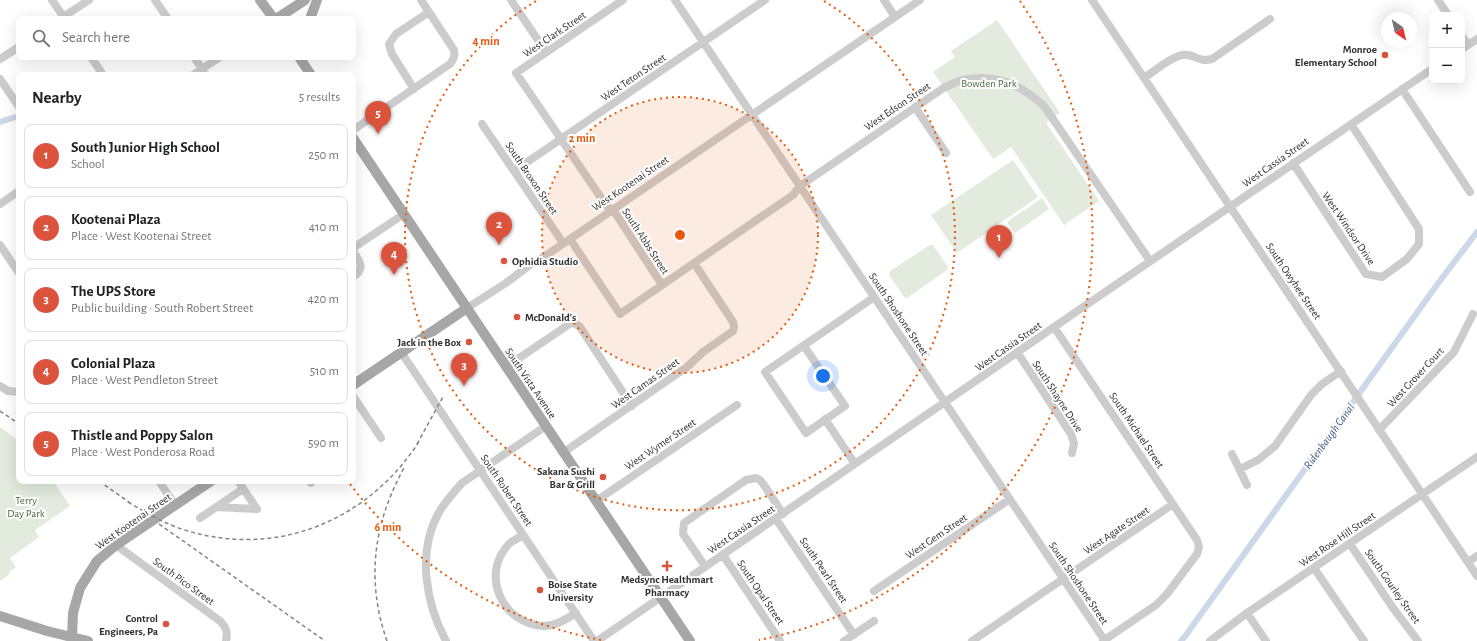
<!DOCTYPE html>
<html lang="en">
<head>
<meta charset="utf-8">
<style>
	:root { --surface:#fff; --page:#f6f6f6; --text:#202124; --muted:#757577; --line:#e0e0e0; --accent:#db523d }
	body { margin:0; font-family:"Alegreya Sans",sans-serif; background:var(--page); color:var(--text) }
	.controls { position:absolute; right:12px; top:12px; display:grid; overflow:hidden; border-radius:8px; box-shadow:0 4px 16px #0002 }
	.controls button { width:36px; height:36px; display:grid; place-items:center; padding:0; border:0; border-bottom:1px solid var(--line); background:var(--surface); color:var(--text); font:20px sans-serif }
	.compass { position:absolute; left:1381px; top:12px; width:36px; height:36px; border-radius:50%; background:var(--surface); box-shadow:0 4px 16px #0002; rotate:146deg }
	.you { position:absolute; left:823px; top:376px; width:14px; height:14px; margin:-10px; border:3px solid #fff; border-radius:50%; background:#1a73e8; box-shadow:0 0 0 6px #1a73e833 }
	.badge { display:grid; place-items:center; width:26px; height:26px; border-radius:50%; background:var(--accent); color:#fff; font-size:13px; font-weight:700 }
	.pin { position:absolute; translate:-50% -33px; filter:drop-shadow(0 1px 2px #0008) }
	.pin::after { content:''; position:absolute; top:21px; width:14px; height:12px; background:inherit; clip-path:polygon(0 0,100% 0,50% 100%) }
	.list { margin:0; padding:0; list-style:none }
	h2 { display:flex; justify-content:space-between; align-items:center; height:52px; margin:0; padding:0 16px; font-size:17px }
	h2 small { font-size:13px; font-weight:400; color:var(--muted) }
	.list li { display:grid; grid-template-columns:26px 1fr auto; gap:12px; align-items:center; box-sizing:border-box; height:64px; margin:0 8px 8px; padding:0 8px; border:1px solid var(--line); border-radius:8px }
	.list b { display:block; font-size:15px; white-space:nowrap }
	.list p { margin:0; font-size:13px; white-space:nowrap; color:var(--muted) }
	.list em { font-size:13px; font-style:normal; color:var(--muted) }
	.icon { flex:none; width:22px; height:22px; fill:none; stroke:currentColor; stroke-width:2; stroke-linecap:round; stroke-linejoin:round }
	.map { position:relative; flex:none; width:1477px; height:641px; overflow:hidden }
	.search { position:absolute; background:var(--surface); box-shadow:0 4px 16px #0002; left:16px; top:16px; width:340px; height:44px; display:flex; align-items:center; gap:10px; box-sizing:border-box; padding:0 14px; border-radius:8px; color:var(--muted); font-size:15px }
	.panel { position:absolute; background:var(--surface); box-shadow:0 4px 16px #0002; left:16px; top:72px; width:340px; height:412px; border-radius:8px }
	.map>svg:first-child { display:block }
</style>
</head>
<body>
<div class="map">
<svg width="1477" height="641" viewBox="0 0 1477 641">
	<rect width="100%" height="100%" fill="#fff"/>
	<path fill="#e2ebde" d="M 997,20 L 1060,113 L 1046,123 L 1099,201 L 1064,225 L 1011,147 L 993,159 L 933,72 L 955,57 L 951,51 Z
		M 1013,160 L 1038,197 L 957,253 L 931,215 Z
		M 1042,198 L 1049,209 L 1015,233 L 1007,222 L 1024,210 L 1027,214 L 1025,210 Z
		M 930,245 L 933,245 L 948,267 L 947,270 L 907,298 L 904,297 L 889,275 L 890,271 Z
		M 0,427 L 19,441 L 19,481 L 53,481 L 70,506 L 35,530 L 39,537 L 10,558 L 16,567 L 9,572 L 10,574 L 0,581 Z"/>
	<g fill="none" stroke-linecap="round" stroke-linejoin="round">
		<path stroke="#cbd8ea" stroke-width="6" d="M 0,122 L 19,116
			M 1181,641 L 1186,635 L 1439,282 L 1477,232"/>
		<path stroke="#ccc" stroke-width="8" d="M 52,0 L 65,19
			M 155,0 L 168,19
			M 511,0 L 546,52
			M 623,0 L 516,73 L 606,205 L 616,214 L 662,285
			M 675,0 L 1105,641
			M 884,0 L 895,17
			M 1092,0 L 1477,576
			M 1438,0 L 1448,15
			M 60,19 L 89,0
			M 1462,36 L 1468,45
			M 1462,49 L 1477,39
			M 91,57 L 103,75
			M 194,57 L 206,75
			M 0,59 L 19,47
			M 193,75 L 220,57
			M 1144,78 C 1155,71 1175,53 1188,55 C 1198,57 1200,62 1212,59 L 1270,19
			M 0,79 L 19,107
			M 414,89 L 392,54 L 389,44 L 396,34 L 429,12
			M 1402,89 L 1470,192
			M 915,107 L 946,153
			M 482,124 L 563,243
			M 353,130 L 450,64 C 454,59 455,56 454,50 L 421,0
			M 1293,163 L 1366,274 L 1382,277 L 1407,259 L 1419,244 L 1419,229 L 1351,124
			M 514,171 L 765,0
			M 0,204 L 19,191
			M 570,239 L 620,314 L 793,195 L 800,186 L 942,89 C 948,86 955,82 962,80 C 995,73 1020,84 1044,106 L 1150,261
			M 0,245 L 19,273
			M 353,248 L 404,214
			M 353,251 C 360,262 366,268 353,277
			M 467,308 L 506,283 L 531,264 L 539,260 L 570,239 L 920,0
			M 1054,327 L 1197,540 L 1199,547 L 1197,554 L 1167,594 L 1156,605 L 1103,641
			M 804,346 L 845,406 L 806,433 L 765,372 L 870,300 L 874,298
			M 401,352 L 594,641
			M 1017,352 L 1071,434 L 1074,443 L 1072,453
			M 506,367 L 571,323 L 576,324 L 580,327 L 632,406
			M 0,386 L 8,391 L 19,392
			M 353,396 L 381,438
			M 825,419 L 855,464
			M 1379,430 L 1454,352 L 1473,314
			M 564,452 L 687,367 L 703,352 L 733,331 L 734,327 L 733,322 L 694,263
			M 1232,454 L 1247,485
			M 1240,469 L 1258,460 L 1275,446 L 1311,395 L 1322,384 L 1341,371
			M 159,481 L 175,505
			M 238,481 L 257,509
			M 309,481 L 311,483
			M 596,501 L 737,405
			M 216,507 L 257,509
			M 200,518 L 243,489
			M 776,519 L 854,635
			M 523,535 C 519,538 514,540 510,543 C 479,573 502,625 544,626 C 556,626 566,619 576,613
			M 1350,544 L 1393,608 L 1418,641
			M 116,545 L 220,621 C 226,627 228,632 226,641
			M 723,555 L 780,641
			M 1468,562 L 1477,556
			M 705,566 L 683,534 L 684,523 L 746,480 L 756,478 L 760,480 L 764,485 L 783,514
			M 1314,568 L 1364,641
			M 874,591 L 1010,499
			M 1247,613 L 1266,641
			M 446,641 C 426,604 417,553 438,514 C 444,503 453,493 462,483 L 546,426
			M 597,641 L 1092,301 L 1432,69
			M 844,641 L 874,621
			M 972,641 L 1173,504
			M 1210,641 L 1247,613 L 1477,457"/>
		<path stroke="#a7a7a7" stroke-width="10" d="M 260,0 L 274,19
			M 276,19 L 305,0
			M 310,19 L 317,0
			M 299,57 L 311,75
			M 353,138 L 690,641
			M 353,385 L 467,308
			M 0,616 L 47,631 L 88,641
			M 72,637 L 73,613 L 80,588 L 97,561 L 116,545 L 211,481"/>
		<path stroke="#848484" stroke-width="1.5" stroke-dasharray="4 3" stroke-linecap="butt" d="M 0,411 L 19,424
			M 417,444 L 444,395
			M 99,481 L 133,505
			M 128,502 C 148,514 167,525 188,531 C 280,558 370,519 420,440
			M 159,524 L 325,641
			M 387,641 C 366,581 373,524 404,468"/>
	</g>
	<circle cx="680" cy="235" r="138" fill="#e8590c" fill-opacity=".12"/>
	<g fill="none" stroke="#e8590c" stroke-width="2" stroke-dasharray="2 4">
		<circle cx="680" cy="235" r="138"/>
		<path d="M824 1A275 275 0 1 1 536 1"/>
		<path d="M601 640A413 413 0 0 1 350 484M1020 1A413 413 0 0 1 759 640"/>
	</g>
	<g fill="#db523d" stroke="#fff" stroke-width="1.5">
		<circle cx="1385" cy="55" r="4"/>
		<circle cx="504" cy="261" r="4"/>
		<circle cx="517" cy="317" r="4"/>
		<circle cx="469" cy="342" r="4"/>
		<circle cx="603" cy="477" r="4"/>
		<path d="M665 560h4v4h4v4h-4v4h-4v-4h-4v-4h4z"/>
		<circle cx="540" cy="590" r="4"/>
		<circle cx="166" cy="624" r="4"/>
	</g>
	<g text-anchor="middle" stroke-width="4" stroke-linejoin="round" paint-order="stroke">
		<g font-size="11" fill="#2f2f2f" stroke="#fff">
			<text transform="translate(554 34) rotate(-34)" y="4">West Clark Street</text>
			<text transform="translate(633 77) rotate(-34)" y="4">West Teton Street</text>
			<text transform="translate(897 106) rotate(-34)" y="4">West Edson Street</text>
			<text transform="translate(1275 162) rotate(-35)" y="4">West Cassia Street</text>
			<text transform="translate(532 178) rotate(56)" y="4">South Broxon Street</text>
			<text transform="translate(630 183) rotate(-34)" y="4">West Kootenai Street</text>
			<text transform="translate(1349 228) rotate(56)" y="4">West Windsor Drive</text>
			<text transform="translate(646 241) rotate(57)" y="4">South Abbs Street</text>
			<text transform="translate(1294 281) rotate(56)" y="4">South Owyhee Street</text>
			<text transform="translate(899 314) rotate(56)" y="4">South Shoshone Street</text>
			<text transform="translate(1008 346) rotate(-35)" y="4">West Cassia Street</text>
			<text transform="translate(1415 377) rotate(-47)" y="4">West Grover Court</text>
			<text transform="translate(531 383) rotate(56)" y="4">South Vista Avenue</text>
			<text transform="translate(645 383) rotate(-35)" y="4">West Camas Street</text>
			<text transform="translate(1058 396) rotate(57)" y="4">South Shayne Drive</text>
			<text transform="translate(1137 430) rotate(56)" y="4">South Michael Street</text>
			<text transform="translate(660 444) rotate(-34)" y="4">West Wymer Street</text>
			<text transform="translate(507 490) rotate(56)" y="4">South Robert Street</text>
			<text transform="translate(133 521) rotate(-35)" y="4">West Kootenai Street</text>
			<text transform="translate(741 529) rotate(-34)" y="4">West Cassia Street</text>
			<text transform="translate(1116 530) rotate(-34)" y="4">West Agate Street</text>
			<text transform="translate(936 536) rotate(-34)" y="4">West Gem Street</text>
			<text transform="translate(1337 539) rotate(-34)" y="4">West Rose Hill Street</text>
			<text transform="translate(824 570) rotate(56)" y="4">South Pearl Street</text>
			<text transform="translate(184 581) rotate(36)" y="4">South Pico Street</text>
			<text transform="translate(1079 583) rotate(56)" y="4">South Shoshone Street</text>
			<text transform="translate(1393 586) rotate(55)" y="4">South Gourley Street</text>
			<text transform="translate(761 592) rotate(56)" y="4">South Opal Street</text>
		</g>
		<g font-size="11" font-weight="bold" fill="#2f2f2f" stroke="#fff" text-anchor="end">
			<text x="1377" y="53">Monroe<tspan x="1377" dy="13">Elementary School</tspan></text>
			<text x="512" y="265" text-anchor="start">Ophidia Studio</text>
			<text x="525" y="321" text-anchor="start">McDonald's</text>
			<text x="461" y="346">Jack in the Box</text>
			<text x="595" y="475">Sakana Sushi<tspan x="595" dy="13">Bar &amp; Grill</tspan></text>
			<text x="667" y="583" text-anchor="middle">Medsync Healthmart<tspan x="667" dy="13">Pharmacy</tspan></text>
			<text x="548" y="588" text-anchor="start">Boise State<tspan x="548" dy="13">University</tspan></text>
			<text x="158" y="622">Control<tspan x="158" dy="13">Engineers, Pa</tspan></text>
		</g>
		<g font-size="11" fill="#4a683f" stroke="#fff">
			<text x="989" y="87">Bowden Park</text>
			<text x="26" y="504">Terry<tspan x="26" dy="13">Day Park</tspan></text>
		</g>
		<g font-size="12" font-style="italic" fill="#42608d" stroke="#fff">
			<text transform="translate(1329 436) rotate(-54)" y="4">Ridenbaugh Canal</text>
		</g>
	</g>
	<circle cx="680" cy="235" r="6" fill="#e8590c" stroke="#fff" stroke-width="2"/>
	<g font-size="12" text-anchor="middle" font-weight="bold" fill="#e8590c" stroke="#fff" stroke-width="4" stroke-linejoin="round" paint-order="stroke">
		<text x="486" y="45">4 min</text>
		<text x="582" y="142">2 min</text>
		<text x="388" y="531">6 min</text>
	</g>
</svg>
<div class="controls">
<button>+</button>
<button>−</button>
</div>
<svg class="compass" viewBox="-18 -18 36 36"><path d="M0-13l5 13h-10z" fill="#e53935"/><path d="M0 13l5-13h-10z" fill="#757577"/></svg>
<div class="you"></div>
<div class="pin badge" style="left:999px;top:258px">1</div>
<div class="pin badge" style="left:499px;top:245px">2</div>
<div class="pin badge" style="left:464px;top:386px">3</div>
<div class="pin badge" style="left:394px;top:275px">4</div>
<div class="pin badge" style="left:378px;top:134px">5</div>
<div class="search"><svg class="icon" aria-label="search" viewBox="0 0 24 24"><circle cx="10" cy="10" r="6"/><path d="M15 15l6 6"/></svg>Search here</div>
<section class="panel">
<h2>Nearby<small>5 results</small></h2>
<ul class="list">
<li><span class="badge">1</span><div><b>South Junior High School</b><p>School</p></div><em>250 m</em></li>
<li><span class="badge">2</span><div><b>Kootenai Plaza</b><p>Place · West Kootenai Street</p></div><em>410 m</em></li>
<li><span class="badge">3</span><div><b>The UPS Store</b><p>Public building · South Robert Street</p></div><em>420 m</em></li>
<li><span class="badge">4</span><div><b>Colonial Plaza</b><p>Place · West Pendleton Street</p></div><em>510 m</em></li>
<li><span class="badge">5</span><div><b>Thistle and Poppy Salon</b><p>Place · West Ponderosa Road</p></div><em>590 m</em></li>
</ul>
</section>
</div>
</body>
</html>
